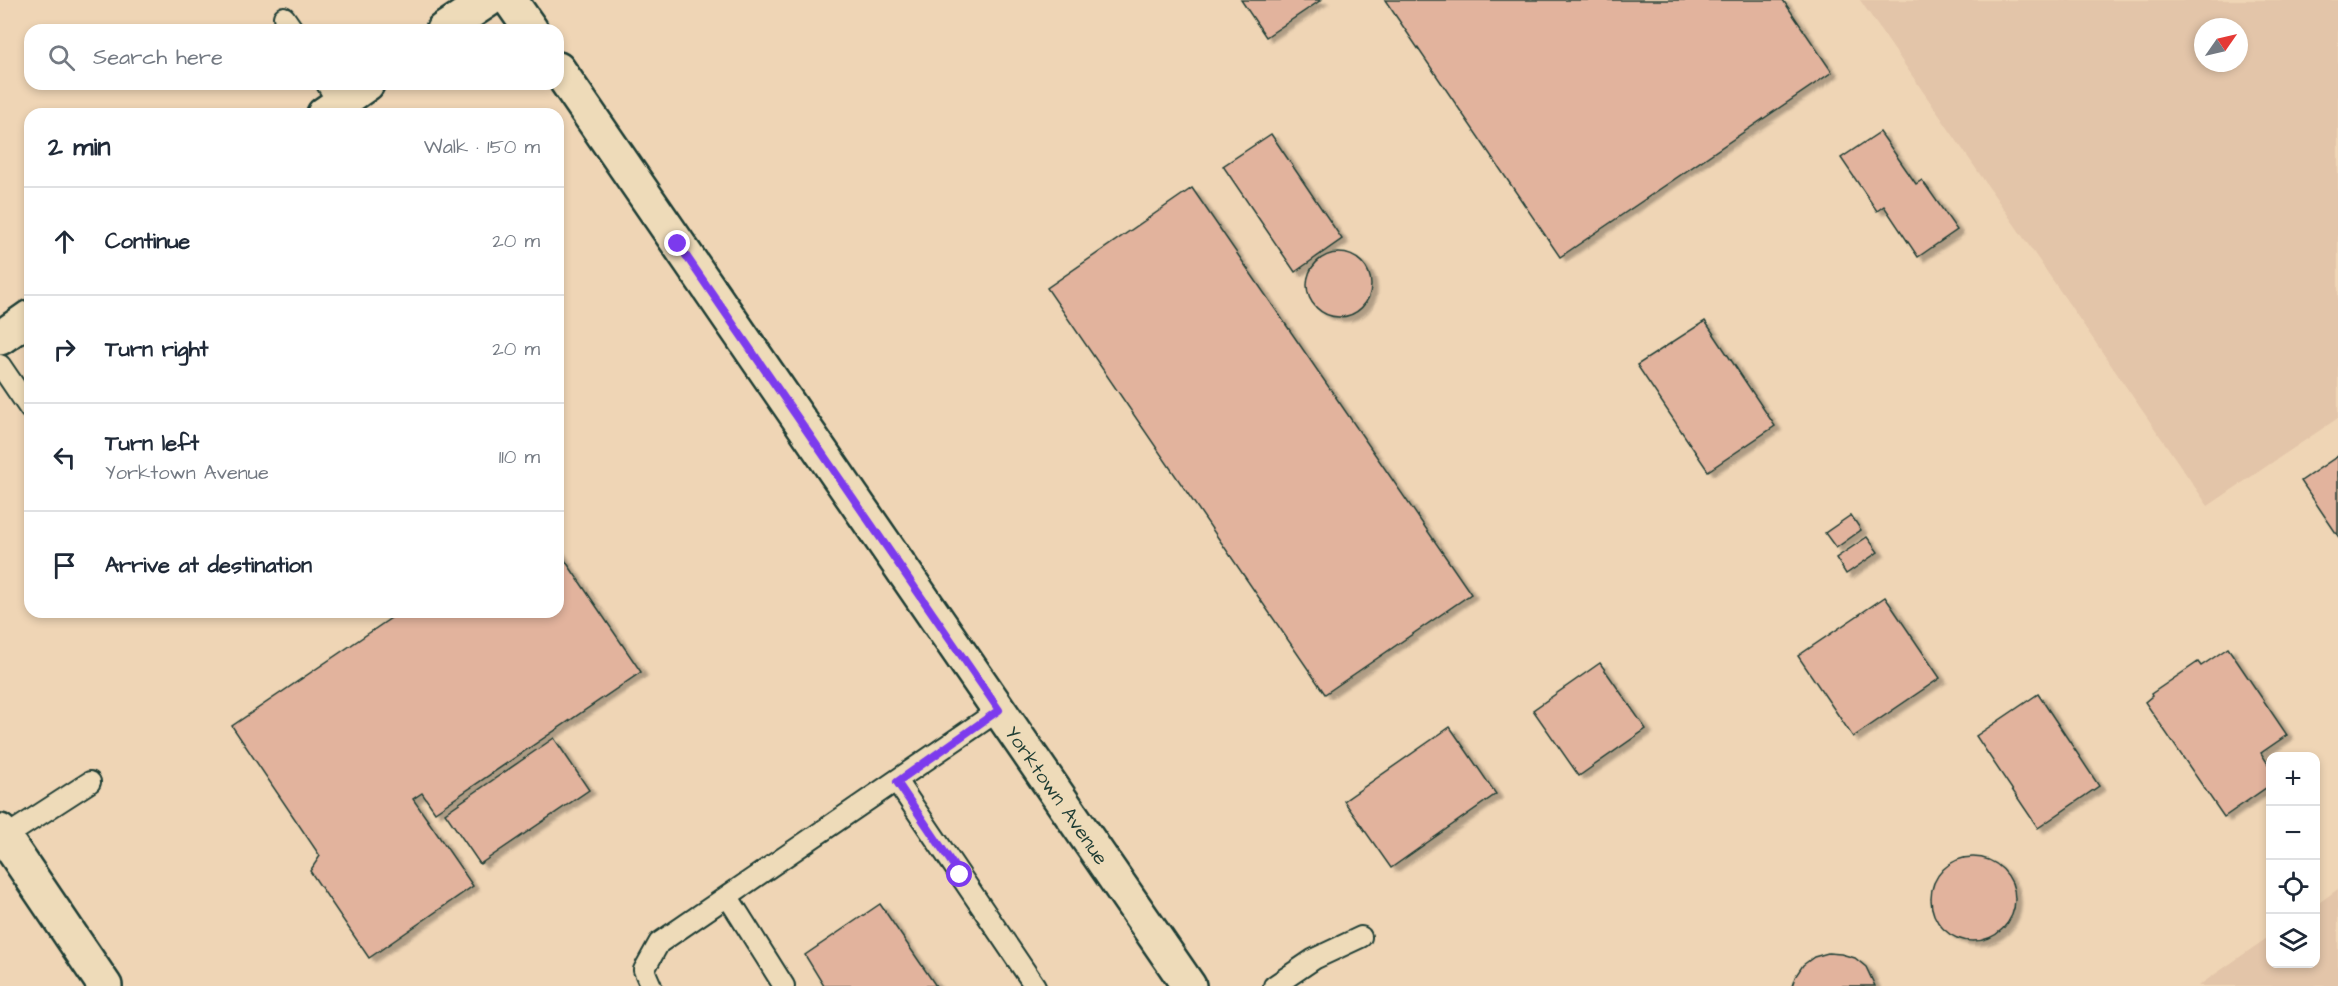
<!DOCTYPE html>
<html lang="en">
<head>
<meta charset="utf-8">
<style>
	:root { --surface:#fff; --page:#f2f2f3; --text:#1f2937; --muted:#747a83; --line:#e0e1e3 }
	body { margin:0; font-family:"Architects Daughter",sans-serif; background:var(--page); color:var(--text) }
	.controls { position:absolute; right:18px; bottom:18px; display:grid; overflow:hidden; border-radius:12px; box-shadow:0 3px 9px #0003 }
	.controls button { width:54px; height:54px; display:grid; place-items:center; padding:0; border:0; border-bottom:2px solid var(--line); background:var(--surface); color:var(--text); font:30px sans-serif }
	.compass { position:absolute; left:2194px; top:18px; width:54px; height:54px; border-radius:50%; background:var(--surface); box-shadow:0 3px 9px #0003; rotate:56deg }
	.stop { position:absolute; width:18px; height:18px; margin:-14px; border:4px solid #7c3aed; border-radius:50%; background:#fff }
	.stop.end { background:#7c3aed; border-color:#fff; box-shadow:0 2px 6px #0008 }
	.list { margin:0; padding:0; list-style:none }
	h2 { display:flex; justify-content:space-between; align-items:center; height:78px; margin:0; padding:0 24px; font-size:26px }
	h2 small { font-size:20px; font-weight:400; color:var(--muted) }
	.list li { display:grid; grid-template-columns:39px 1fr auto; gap:18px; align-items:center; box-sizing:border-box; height:108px; padding:0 24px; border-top:2px solid var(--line) }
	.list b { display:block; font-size:22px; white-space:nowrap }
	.list p { margin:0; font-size:20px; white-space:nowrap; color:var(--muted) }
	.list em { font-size:20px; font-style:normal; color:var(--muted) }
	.icon { flex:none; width:33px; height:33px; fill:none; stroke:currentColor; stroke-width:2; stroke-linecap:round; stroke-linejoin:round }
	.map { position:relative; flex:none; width:2338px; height:986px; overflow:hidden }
	.search { position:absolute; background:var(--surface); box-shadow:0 3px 9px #0003; left:24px; top:24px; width:540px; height:66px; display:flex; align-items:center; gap:15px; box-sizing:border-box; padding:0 21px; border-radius:18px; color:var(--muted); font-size:22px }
	.panel { position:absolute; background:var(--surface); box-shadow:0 3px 9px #0003; left:24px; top:108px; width:540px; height:510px; border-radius:18px }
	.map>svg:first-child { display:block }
</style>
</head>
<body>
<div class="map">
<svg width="2338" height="986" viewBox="0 0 2338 986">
	<defs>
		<filter id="shadow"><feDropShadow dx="6" dy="4" stdDeviation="1.5" flood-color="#0004"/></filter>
	</defs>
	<rect width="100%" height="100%" fill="#efd5b5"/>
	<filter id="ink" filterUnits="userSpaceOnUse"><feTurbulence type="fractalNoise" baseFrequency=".0167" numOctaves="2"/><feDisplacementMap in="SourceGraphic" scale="12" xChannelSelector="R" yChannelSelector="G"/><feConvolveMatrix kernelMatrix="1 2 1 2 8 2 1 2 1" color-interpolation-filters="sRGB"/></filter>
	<g filter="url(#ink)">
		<path fill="#e3c5a9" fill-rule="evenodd" d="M 1860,0 L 2338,0 L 2338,418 L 2208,506 ZM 2203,27 L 2239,27 L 2239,63 L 2203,63 Z
			M 2338,889 L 2338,986 L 2198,986 L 2270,936 L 2270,964 L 2316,964 L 2316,905 Z"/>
		<path fill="#e2b39d" stroke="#1f3d34" stroke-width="1.5" filter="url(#shadow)" d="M 1241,0 L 1321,0 L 1266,37 Z
			M 1385,0 L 1783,0 L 1832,72 L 1560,257 Z
			M 1880,132 L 1916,184 L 1922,180 L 1957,230 L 1918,257 L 1884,206 L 1877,211 L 1841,158 Z
			M 1271,134 L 1342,239 L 1295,272 L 1223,166 Z
			M 1192,188 L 1471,594 L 1325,694 L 1047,288 Z
			M1307 285a32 32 0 1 1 64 0a32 32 0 1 1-64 0Z
			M 1705,321 L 1775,426 L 1708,471 L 1637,365 Z
			M 2338,456 L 2338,536 L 2301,481 Z
			M 1851,515 L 1861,530 L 1836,548 L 1825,533 Z
			M 1867,537 L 1878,552 L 1846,574 L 1836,558 Z
			M 558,550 L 641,672 L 435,812 L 422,793 L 413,799 L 473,886 L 369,958 L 310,871 L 320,856 L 232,726 L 400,612 L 558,612 Z
			M 1885,597 L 1940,678 L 1853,737 L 1798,656 Z
			M 2228,648 L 2287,735 L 2261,753 L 2270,767 L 2270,785 L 2224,817 L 2145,702 L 2152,696 L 2151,694 L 2198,662 L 2201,666 Z
			M 1600,663 L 1646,729 L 1579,776 L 1533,710 Z
			M 2038,694 L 2099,786 L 2038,828 L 1976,736 Z
			M 1450,727 L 1496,794 L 1391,868 L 1344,801 Z
			M 554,738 L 589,790 L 480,864 L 445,813 Z
			M1931 899a42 42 0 1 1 84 0a42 42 0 1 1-84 0Z
			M 880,904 L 936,986 L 824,986 L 805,955 Z
			M 1828,953 L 1841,954 L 1855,958 L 1866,967 L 1875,986 L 1792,986 L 1795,977 L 1803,965 L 1814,957 Z"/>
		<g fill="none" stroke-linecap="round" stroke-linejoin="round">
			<defs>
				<path id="service" d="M 284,17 L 293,30
					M 327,84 L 339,104
					M 0,365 L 30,409
					M 897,782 L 1035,986
					M 5,837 L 90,782
					M 728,897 L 784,986
					M 651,986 L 644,970 L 659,943 L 999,710
					M 1274,986 L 1314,959 L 1361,937"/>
				<path id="minor" d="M 443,30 L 488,0
					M 324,114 L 367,84
					M 0,338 L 30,317
					M 0,831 L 105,986"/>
				<path id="secondary" d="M 510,0 L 531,30
					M 558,69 L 1189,986"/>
			</defs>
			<use href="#service" stroke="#1f3d34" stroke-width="24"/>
			<use href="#minor" stroke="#1f3d34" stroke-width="38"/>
			<use href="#secondary" stroke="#1f3d34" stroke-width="38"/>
			<use href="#service" stroke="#eedbb9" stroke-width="20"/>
			<use href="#minor" stroke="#eedbb9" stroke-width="33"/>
			<use href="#secondary" stroke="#eedbb9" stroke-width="33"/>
		</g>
	</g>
	<g fill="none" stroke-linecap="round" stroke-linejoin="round" filter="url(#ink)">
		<path stroke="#7c3aed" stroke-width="8" d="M 678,244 L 999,710 L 897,782 L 960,875"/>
	</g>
	<g text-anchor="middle" stroke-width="5" stroke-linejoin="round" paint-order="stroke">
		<g font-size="20" fill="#1f3d34" stroke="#eedbb9">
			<text transform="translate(1057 795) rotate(55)" y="7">Yorktown Avenue</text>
		</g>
	</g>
</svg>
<div class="controls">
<button>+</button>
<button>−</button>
<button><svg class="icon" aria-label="locate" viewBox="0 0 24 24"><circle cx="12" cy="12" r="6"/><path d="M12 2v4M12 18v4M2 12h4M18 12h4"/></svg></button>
<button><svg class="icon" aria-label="layers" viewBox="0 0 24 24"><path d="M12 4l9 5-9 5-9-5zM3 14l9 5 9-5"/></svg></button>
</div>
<svg class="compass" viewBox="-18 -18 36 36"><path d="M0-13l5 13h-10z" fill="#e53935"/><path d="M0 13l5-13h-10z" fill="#747a83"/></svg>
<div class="stop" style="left:960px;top:875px"></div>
<div class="stop end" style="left:678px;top:244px"></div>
<div class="search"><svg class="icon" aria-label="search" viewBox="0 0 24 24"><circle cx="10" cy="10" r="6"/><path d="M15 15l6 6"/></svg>Search here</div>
<section class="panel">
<h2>2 min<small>Walk · 150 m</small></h2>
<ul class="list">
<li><svg class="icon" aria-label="ahead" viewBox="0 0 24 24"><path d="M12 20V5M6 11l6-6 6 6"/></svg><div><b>Continue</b></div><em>20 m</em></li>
<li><svg class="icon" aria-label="right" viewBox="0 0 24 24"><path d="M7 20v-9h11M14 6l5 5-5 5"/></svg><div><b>Turn right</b></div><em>20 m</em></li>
<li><svg class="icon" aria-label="left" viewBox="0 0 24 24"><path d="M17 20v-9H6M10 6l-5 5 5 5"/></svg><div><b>Turn left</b><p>Yorktown Avenue</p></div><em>110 m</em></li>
<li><svg class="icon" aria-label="arrive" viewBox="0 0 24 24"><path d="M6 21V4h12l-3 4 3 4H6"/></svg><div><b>Arrive at destination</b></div></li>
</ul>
</section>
</div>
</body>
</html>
